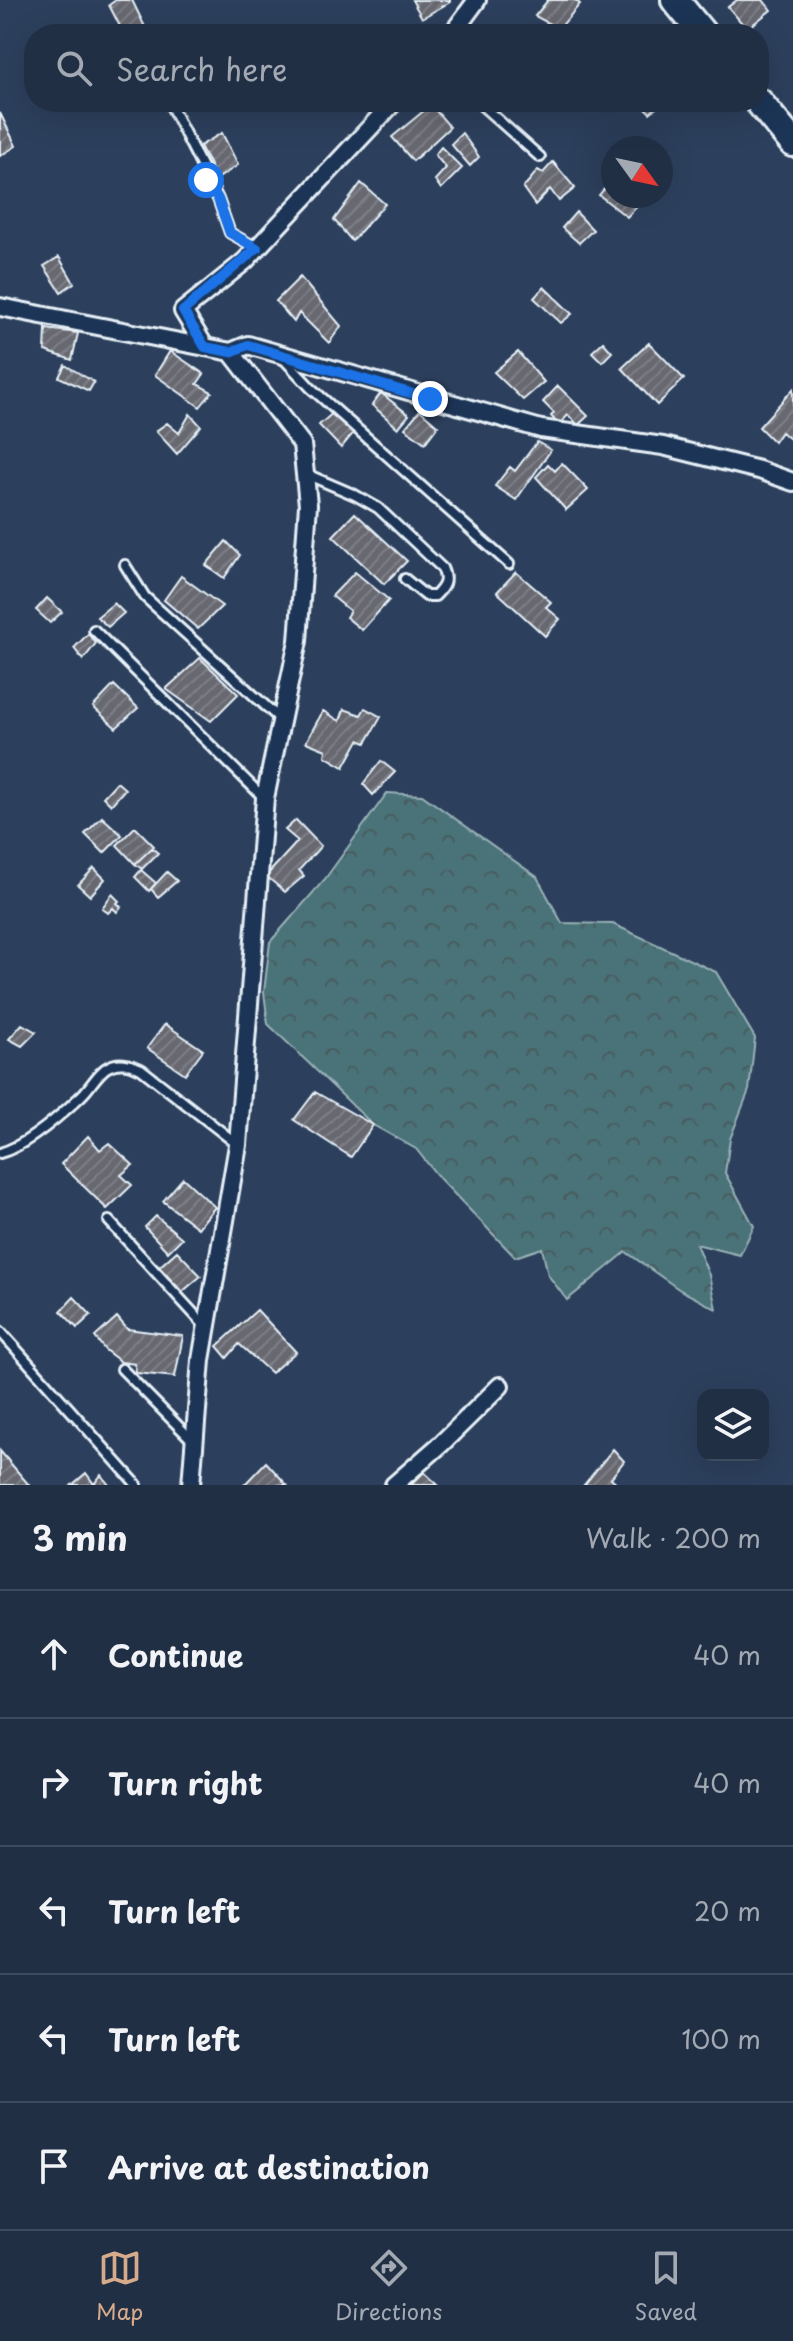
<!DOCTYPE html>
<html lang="en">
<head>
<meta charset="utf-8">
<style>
	:root { --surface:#212f45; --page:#2d3b50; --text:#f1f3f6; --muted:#a2a9b3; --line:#3e4a5e; --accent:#d6ab8b }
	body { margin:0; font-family:"Playpen Sans",sans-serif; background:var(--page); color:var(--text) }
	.controls { position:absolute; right:24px; bottom:24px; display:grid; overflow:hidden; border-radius:16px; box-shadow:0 8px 32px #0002 }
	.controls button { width:72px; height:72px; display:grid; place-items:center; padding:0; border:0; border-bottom:2px solid var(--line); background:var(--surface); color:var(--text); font:40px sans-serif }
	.compass { position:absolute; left:601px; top:136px; width:72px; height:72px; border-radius:50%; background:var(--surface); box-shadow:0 8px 32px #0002; rotate:123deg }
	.stop { position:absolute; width:24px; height:24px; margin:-18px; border:6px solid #1a73e8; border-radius:50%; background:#fff }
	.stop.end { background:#1a73e8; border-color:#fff; box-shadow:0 2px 8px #0008 }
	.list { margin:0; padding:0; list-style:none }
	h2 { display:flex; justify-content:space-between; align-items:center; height:104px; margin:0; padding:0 32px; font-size:34px }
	h2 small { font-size:26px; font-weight:400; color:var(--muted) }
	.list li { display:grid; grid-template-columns:52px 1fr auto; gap:24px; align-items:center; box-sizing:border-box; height:128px; padding:0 32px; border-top:2px solid var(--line) }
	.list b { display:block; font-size:30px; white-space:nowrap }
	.list em { font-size:26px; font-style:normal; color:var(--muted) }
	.icon { flex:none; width:44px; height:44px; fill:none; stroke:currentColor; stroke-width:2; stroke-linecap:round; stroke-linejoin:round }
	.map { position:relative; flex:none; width:793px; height:1485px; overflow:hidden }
	.search { position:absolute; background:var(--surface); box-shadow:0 8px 32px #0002; left:24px; right:24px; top:24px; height:88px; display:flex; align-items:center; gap:20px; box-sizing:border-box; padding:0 28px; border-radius:32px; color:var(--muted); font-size:30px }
	.sheet { height:744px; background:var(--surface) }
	nav { display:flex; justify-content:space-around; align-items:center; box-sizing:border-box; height:112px; border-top:2px solid var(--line); background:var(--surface); font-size:22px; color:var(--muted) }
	nav a { display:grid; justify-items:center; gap:4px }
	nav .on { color:var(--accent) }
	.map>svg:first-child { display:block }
</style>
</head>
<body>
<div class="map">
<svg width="793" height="1485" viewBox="0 0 793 1485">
	<defs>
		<pattern id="forest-crowns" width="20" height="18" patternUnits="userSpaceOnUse" patternTransform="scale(2)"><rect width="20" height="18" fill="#4a7378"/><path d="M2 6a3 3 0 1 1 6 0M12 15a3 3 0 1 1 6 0" fill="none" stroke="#485b5f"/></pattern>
		<pattern id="building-hatch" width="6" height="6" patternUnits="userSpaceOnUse" patternTransform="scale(2)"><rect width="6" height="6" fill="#676871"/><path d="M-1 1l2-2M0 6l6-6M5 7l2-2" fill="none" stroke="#7d7e86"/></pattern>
	</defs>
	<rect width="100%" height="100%" fill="#2c3f5c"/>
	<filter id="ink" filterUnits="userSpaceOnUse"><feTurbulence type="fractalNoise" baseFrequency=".0125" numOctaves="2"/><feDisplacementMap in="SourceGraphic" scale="16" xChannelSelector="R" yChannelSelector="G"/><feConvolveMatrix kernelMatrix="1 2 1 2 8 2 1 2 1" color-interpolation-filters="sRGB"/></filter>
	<g filter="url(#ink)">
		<path fill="url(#forest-crowns)" stroke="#99b2b8" stroke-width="2" d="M 387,793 L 422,795 L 537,877 L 562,923 L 613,924 L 716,972 L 755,1038 L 749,1090 L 730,1139 L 725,1173 L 754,1226 L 740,1255 L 696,1244 L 709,1275 L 716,1309 L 680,1290 L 626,1252 L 567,1300 L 548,1275 L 542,1248 L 515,1257 L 440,1179 L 416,1149 L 373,1125 L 268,1024 L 264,992 L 270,942 L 325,879 Z"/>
		<path fill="url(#building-hatch)" stroke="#e8f1f8" stroke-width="2" d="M 116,0 L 132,0 L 146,29 L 124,34 L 109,5 Z
			M 412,0 L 450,0 L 450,2 L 422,18 Z
			M 548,0 L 575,0 L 580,4 L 559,29 L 535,16 Z
			M 737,0 L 763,0 L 771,10 L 747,29 L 728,7 Z
			M 639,102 L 659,102 L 661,104 L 650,113 Z
			M 431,105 L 450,127 L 413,161 L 392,137 Z
			M 0,113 L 16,146 L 0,156 Z
			M 222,133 L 238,165 L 217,179 L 200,146 Z
			M 462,133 L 479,157 L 470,166 L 451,144 Z
			M 441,147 L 462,168 L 441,189 L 435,180 L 446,168 L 435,155 Z
			M 553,162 L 575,188 L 559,201 L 550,189 L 535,205 L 523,188 L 538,170 L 543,173 Z
			M 613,179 L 613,196 L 647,196 L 627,217 L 599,195 Z
			M 361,183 L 385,204 L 352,241 L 334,220 Z
			M 576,212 L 593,230 L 579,243 L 562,228 Z
			M 59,257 L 74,283 L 61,292 L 44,266 Z
			M 300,277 L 341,326 L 329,343 L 299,313 L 294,322 L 276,301 Z
			M 544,287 L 572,314 L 561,323 L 534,298 Z
			M 46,329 L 78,333 L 72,360 L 45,351 Z
			M 603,342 L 612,352 L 602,362 L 592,352 Z
			M 649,343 L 684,379 L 657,405 L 622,368 Z
			M 170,351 L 204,374 L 197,384 L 212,392 L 200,407 L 155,375 Z
			M 518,352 L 544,382 L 523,400 L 494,372 Z
			M 65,365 L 94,382 L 89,391 L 59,377 Z
			M 558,386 L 588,416 L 578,425 L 568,415 L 559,425 L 551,416 L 554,413 L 543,402 Z
			M 793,389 L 793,441 L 781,432 L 774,442 L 759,427 Z
			M 381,393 L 409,415 L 398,428 L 372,405 Z
			M 420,410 L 438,426 L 425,443 L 405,428 Z
			M 335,411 L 355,431 L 341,448 L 319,425 Z
			M 190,414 L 201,426 L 177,454 L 156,431 L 167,423 L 179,433 Z
			M 537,442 L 551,450 L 516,500 L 495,486 L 510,467 L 515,471 Z
			M 562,463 L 588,490 L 566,510 L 536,477 L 548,464 L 555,471 Z
			M 355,513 L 407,561 L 384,584 L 333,536 Z
			M 226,541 L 240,555 L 224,578 L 206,565 Z
			M 355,572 L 389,600 L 362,630 L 346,617 L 350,611 L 332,596 Z
			M 516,572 L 551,602 L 546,607 L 560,619 L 545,636 L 497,592 Z
			M 181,576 L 222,606 L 198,629 L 164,600 Z
			M 47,598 L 62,612 L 50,623 L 36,610 Z
			M 114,603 L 124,613 L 108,627 L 97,617 Z
			M 88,634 L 96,643 L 83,660 L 74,648 Z
			M 200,658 L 238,694 L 211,721 L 166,689 Z
			M 114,685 L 138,708 L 116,728 L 93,707 Z
			M 365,708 L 381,717 L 366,743 L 359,740 L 344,767 L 325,756 L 326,750 L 306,742 L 323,711 L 340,721 L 344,709 L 361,715 Z
			M 381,761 L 395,772 L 373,795 L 363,784 Z
			M 117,782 L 125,789 L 111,805 L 103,797 Z
			M 102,817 L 122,835 L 104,853 L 85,834 Z
			M 296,820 L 321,846 L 299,870 L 304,876 L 285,892 L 266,876 L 298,841 L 285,830 Z
			M 135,827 L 154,846 L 135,864 L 117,845 Z
			M 152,848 L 158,853 L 142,869 L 135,864 Z
			M 94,868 L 105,879 L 90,896 L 78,885 Z
			M 141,870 L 156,883 L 149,891 L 135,877 Z
			M 167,872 L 177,881 L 158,897 L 151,889 Z
			M 112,894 L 119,901 L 117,903 L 121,907 L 117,912 L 113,908 L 108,913 L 102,908 Z
			M 22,1024 L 36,1032 L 22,1046 L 9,1039 Z
			M 165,1024 L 203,1050 L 185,1074 L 147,1048 Z
			M 315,1092 L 373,1125 L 351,1157 L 294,1120 Z
			M 88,1136 L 100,1150 L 109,1143 L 133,1165 L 121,1175 L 132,1185 L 107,1209 L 61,1164 Z
			M 183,1178 L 215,1207 L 198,1228 L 163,1201 Z
			M 156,1216 L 182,1238 L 168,1252 L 145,1227 Z
			M 177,1251 L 201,1276 L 182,1292 L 159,1267 Z
			M 74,1297 L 91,1315 L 77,1328 L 61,1311 Z
			M 257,1310 L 296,1352 L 271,1373 L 239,1344 L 227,1358 L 217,1346 Z
			M 117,1317 L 127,1329 L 183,1336 L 175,1377 L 136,1373 L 135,1364 L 121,1362 L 105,1350 L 95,1337 Z
			M 613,1449 L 624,1461 L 611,1478 L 619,1485 L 584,1485 Z
			M 0,1451 L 29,1485 L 0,1485 Z
			M 266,1462 L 287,1485 L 244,1485 Z
			M 424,1472 L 438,1485 L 411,1485 Z
			M 86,1473 L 94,1484 L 101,1475 L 109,1485 L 72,1485 Z"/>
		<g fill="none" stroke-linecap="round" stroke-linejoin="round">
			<defs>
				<path id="lane" d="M 169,102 L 218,199 L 230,233 L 257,248
					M 478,102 L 540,157
					M 283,358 L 311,388 L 509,564
					M 306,474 L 355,495 L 378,508 L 442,568 C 448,581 444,587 435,596 L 426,596 L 405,579
					M 125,565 L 145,597 L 281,720
					M 94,630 L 264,798
					M 0,1153 C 26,1146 61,1115 81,1096 C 90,1088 96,1075 106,1068 C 118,1060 130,1064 141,1069 L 237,1144
					M 109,1221 L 206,1327
					M 0,1331 L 137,1485
					M 122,1369 L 193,1441"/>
				<path id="street" d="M 452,34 L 477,0
					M 0,307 L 231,352 L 302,444 L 308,505 L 298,641 L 265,798 L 238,1145 L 201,1360 L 191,1485
					M 205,347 L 183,311 L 245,261 L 394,102
					M 231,352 L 248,345 L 541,429 L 663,446 L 759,470 L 793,482
					M 394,1485 L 441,1444 L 500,1386"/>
				<path id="primary" d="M 675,0 L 703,34
					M 759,102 L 793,143"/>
			</defs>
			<use href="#lane" stroke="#e8f1f8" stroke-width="14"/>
			<use href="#street" stroke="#e8f1f8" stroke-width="22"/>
			<use href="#primary" stroke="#e8f1f8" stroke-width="32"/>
			<use href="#lane" stroke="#1d3557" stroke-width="8"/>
			<use href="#street" stroke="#1d3557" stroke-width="16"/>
			<use href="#primary" stroke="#1d3557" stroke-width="26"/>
		</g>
	</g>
	<g fill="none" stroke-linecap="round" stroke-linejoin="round" filter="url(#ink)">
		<path stroke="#1a73e8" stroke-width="10" d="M 206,180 L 218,199 L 230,233 L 257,248 L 183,311 L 205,347 L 231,352 L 248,345 L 430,399"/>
	</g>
</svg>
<div class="controls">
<button><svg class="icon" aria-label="layers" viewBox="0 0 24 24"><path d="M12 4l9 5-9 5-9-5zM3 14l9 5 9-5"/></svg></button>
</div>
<svg class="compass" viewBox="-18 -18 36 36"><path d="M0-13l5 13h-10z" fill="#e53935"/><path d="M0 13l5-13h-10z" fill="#a2a9b3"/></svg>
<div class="stop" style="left:206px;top:180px"></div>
<div class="stop end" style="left:430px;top:399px"></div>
<div class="search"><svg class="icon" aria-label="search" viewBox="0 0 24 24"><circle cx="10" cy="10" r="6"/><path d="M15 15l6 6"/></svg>Search here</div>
</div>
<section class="sheet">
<h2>3 min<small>Walk · 200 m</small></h2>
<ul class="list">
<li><svg class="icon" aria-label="ahead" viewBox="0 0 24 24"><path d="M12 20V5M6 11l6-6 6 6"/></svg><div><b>Continue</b></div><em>40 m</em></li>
<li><svg class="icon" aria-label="right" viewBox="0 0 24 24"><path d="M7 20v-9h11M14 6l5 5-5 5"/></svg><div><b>Turn right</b></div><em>40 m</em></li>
<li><svg class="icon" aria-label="left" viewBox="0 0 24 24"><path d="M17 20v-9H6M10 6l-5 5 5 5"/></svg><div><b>Turn left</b></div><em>20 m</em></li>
<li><svg class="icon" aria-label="left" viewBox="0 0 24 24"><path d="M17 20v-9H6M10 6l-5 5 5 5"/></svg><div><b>Turn left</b></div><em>100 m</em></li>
<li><svg class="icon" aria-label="arrive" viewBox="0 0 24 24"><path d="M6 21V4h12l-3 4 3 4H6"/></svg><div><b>Arrive at destination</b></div></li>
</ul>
</section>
<nav>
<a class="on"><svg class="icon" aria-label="map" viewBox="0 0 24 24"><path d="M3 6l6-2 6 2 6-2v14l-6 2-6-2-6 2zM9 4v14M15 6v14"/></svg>Map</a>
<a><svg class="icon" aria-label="directions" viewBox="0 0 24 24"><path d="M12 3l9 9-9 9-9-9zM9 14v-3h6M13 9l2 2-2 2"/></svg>Directions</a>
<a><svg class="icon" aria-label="saved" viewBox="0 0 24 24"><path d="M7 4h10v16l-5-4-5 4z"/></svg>Saved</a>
</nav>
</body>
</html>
